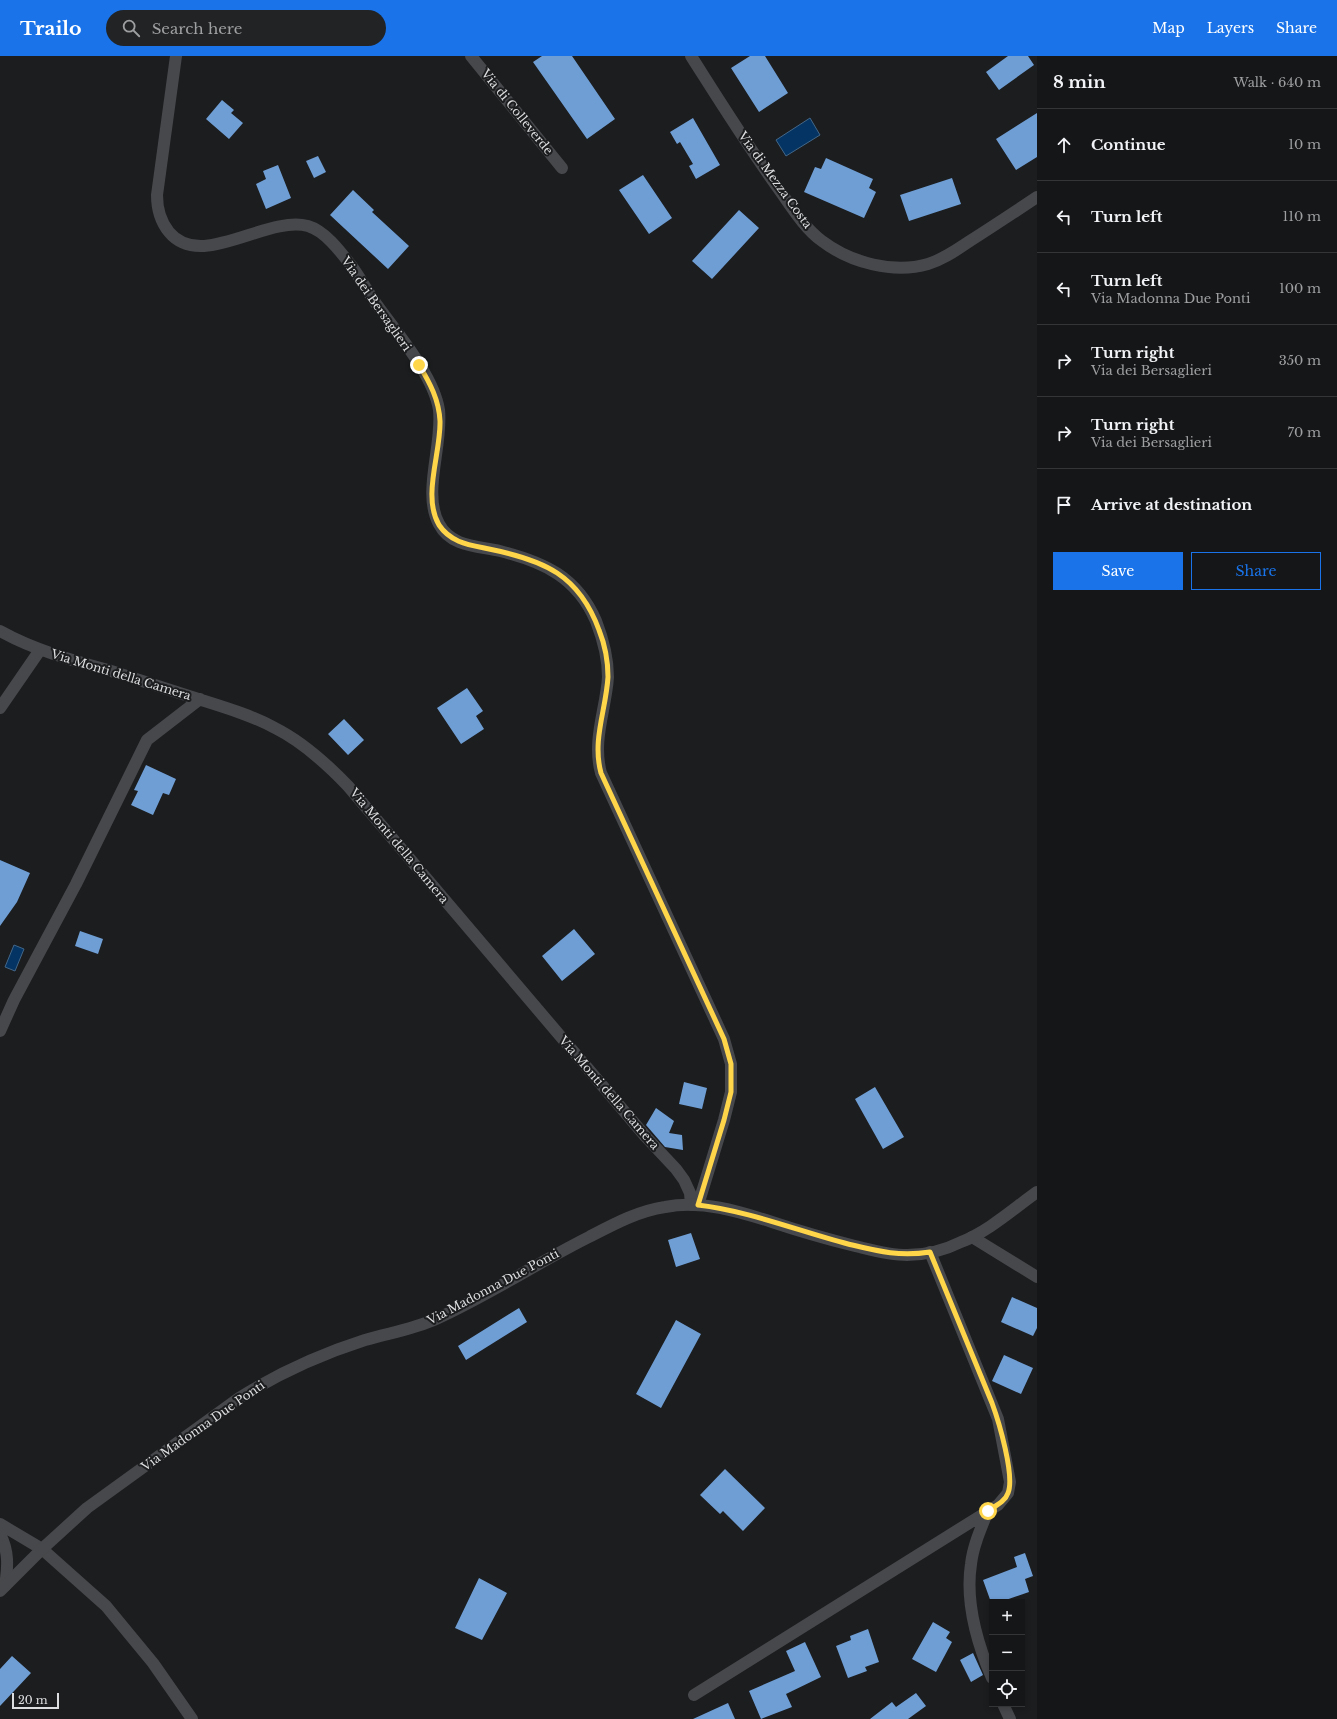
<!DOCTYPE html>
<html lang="en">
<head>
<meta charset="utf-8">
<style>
	:root { --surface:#141617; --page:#212324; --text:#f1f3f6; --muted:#9d9fa1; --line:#333536; --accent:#1a73e8 }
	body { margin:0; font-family:"Libre Baskerville",serif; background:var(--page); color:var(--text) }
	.controls { position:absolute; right:12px; bottom:12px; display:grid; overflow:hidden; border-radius:0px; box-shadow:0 2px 6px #0003 }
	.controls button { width:36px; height:36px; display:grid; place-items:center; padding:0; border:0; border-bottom:1px solid var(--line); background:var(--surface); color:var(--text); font:20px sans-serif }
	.scale { position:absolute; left:12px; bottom:10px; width:47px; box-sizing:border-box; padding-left:4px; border:2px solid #dddedf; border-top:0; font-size:11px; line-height:14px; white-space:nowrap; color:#dddedf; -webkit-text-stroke:3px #1b1d1f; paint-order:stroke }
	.stop { position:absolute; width:12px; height:12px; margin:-9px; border:3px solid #ffd54a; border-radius:50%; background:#fff }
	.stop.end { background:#ffd54a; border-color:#fff; box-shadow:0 1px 4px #0008 }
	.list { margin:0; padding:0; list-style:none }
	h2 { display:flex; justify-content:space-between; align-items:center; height:52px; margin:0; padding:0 16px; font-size:17px }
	h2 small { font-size:13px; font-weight:400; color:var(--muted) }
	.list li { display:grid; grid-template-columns:26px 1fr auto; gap:12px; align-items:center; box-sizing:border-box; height:72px; padding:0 16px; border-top:1px solid var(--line) }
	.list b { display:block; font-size:15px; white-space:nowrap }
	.list p { margin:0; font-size:13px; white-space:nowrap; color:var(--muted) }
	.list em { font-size:13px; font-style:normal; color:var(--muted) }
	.actions { display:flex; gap:8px; padding:12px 16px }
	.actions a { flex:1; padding:9px 0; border:1px solid var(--accent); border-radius:0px; text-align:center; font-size:14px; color:var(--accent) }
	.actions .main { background:var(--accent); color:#fff }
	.icon { flex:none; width:22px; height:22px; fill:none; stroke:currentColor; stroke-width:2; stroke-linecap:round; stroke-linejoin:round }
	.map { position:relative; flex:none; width:1037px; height:1663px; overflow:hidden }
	header { display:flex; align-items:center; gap:24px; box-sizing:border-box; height:56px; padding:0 20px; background:var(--accent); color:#fff }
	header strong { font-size:19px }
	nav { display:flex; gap:22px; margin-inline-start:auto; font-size:14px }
	.search { width:280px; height:36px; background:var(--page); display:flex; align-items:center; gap:10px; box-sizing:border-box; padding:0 14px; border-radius:22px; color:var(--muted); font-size:15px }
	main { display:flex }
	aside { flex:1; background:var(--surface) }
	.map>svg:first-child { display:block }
</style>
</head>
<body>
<header>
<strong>Trailo</strong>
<div class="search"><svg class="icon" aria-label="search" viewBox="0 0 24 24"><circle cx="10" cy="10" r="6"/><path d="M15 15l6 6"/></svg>Search here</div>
<nav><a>Map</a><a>Layers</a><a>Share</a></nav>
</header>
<main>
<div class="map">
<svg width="1037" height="1663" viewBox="0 0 1037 1663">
	<rect width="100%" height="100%" fill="#1b1d1f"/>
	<path fill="#033463" stroke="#446788" d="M 810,62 L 820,79 L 786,100 L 776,84 Z
		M 14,889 L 24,893 L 15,915 L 5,911 Z"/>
	<path fill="#6f9ed5" d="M 542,0 L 572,0 L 615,63 L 587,83 L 533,6 Z
		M 750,0 L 765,0 L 788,37 L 759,56 L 731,12 Z
		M 1008,0 L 1028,0 L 1034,9 L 999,34 L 986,16 Z
		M 222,44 L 234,54 L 231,57 L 243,67 L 229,83 L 206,63 Z
		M 1037,57 L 1037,101 L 1016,114 L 996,83 Z
		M 693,62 L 720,109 L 696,123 L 689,110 L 693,108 L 680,86 L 677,88 L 670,76 Z
		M 318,100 L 326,116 L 314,122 L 306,105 Z
		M 826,102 L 873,123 L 869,132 L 876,136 L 864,162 L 804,136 L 815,111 L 821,113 Z
		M 278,109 L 291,142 L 266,153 L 256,128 L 266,123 L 263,115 Z
		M 643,119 L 672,162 L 649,178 L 619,134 Z
		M 952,122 L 961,148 L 909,165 L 900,139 Z
		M 353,134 L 374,154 L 372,156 L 409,190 L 388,213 L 330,159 Z
		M 739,154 L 759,172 L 712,223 L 692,205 Z
		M 467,632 L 483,655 L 476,660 L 484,673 L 461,688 L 437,652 Z
		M 344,663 L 364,684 L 348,699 L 328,678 Z
		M 146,709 L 176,723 L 169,739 L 163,737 L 153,759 L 131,749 L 138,735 L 134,734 Z
		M 0,804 L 30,817 L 17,846 L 0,870 Z
		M 574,873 L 595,898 L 562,925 L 542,900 Z
		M 80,875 L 103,883 L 98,898 L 75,890 Z
		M 684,1026 L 707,1032 L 702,1053 L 679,1048 Z
		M 875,1031 L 904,1081 L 883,1093 L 855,1043 Z
		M 656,1052 L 674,1065 L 669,1077 L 682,1079 L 683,1094 L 665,1091 L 646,1069 Z
		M 691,1177 L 700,1203 L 676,1211 L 668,1184 Z
		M 1012,1241 L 1037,1252 L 1037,1272 L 1033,1280 L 1001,1266 Z
		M 519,1252 L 527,1266 L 466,1304 L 458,1290 Z
		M 676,1264 L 701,1278 L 661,1352 L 636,1338 Z
		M 1004,1299 L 1033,1312 L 1021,1338 L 992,1325 Z
		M 725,1413 L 765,1452 L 743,1475 L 723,1455 L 720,1458 L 700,1439 Z
		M 1025,1497 L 1033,1520 L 1025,1523 L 1029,1536 L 1000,1546 L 992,1546 L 992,1549 L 983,1524 L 1017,1511 L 1014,1501 Z
		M 479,1522 L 507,1537 L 482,1584 L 455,1572 Z
		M 933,1566 L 950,1576 L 946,1582 L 952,1586 L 936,1616 L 912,1603 Z
		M 868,1573 L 879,1606 L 865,1611 L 867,1615 L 848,1622 L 836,1590 L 851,1584 L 850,1580 Z
		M 805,1586 L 821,1621 L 786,1638 L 792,1651 L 761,1663 L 749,1635 L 795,1615 L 786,1595 Z
		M 973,1597 L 983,1619 L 971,1626 L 960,1604 Z
		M 12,1600 L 31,1617 L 0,1650 L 0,1613 Z
		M 916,1637 L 926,1650 L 908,1663 L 870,1663 L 892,1646 L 896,1651 Z
		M 728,1647 L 735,1663 L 693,1663 Z"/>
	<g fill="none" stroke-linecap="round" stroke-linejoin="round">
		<path stroke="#47484b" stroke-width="12" d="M 176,0 L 157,139 C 157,153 160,165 169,176 C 201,215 266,159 308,170 C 325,175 340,195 350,208 C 360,221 367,235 377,249 C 397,277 434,320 439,354 C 443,389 422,437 439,468 C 451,491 478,490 500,495 C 544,506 577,521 596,565 C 603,583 608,601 608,621 C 606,653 592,684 601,717 L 724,983 L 731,1008 L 731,1036 L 724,1064 L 698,1149
			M 471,0 L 562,112
			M 691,0 C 719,44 747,89 778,132 C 791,150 804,172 822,185 C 851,207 894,218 928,208 C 945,203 959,192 973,183 C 995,169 1016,155 1037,141
			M 0,575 C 34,594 71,604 108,614 C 136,623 164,632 192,641 C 220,650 249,658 275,672 C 303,686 326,707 348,730 L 646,1081 L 676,1113 L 684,1124 L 690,1137 L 691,1149
			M 0,652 L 40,594
			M 0,975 L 14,944 L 76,828 L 147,684 L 200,643
			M 972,1181 L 1037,1221
			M 988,1455 C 981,1472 973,1490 971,1508 C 965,1547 977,1587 992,1622
			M 42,1493 L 106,1550 L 153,1607 L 192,1663
			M 694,1639 L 998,1449 L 1008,1437 L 1010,1426 L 998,1363 L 930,1196
			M 1003,1648 L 1010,1663"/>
		<path stroke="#47484b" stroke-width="12" d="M 0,1468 L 42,1493
			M 0,1478 C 9,1495 8,1511 5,1530"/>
		<path stroke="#47484b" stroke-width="12" d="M 0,1535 L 42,1493 L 87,1452 L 239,1342 C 279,1317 321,1298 365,1284 C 389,1277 414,1273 436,1263 C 489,1239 537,1207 589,1181 C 614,1168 638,1155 665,1151 C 702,1144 738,1155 772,1166 C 799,1175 827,1183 855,1190 C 872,1194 889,1199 907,1199 C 925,1199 945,1194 961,1186 C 989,1175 1013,1153 1037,1136"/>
	</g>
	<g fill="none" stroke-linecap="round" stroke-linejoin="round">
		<path stroke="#ffd54a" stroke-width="5" d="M 419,309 C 430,327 439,344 440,365 C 441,397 422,440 439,469 C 451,487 470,489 489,493 C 544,504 579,519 599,574 C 605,589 608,605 608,621 C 606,654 592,684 601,717 L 724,983 L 731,1008 L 731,1036 L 724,1064 L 698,1149 C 749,1155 798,1175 848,1188 C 877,1195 899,1201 930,1196 L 992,1347 C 999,1366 1015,1420 1008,1437 C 1005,1446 995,1450 988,1455"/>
	</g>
	<g text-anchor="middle" stroke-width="4" stroke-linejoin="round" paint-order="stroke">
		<g font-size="12" fill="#dddedf" stroke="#1b1d1f">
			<text transform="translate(517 56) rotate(51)" y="4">Via di Colleverde</text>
			<text transform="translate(775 124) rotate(54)" y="4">Via di Mezza Costa</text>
			<text transform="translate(376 248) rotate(55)" y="4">Via dei Bersaglieri</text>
			<text transform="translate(121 619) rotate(17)" y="4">Via Monti della Camera</text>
			<text transform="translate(399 790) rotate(50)" y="4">Via Monti della Camera</text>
			<text transform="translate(609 1037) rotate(49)" y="4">Via Monti della Camera</text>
			<text transform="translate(493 1231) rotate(-28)" y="4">Via Madonna Due Ponti</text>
			<text transform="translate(203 1370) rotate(-35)" y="4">Via Madonna Due Ponti</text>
		</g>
	</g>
</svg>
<div class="controls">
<button>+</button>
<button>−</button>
<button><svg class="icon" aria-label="locate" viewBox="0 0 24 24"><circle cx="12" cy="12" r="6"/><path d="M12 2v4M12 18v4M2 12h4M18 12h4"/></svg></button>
</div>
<div class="scale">20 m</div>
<div class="stop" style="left:988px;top:1455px"></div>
<div class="stop end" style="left:419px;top:309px"></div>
</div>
<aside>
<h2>8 min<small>Walk · 640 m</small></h2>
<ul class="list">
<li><svg class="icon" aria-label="ahead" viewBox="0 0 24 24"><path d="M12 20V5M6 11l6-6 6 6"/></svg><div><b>Continue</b></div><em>10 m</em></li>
<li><svg class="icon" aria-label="left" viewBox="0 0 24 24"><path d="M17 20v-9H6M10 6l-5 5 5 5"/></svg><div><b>Turn left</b></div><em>110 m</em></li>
<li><svg class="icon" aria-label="left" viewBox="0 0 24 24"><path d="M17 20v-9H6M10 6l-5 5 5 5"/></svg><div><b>Turn left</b><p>Via Madonna Due Ponti</p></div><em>100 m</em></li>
<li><svg class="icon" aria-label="right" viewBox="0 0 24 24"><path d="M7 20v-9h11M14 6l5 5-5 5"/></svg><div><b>Turn right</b><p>Via dei Bersaglieri</p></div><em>350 m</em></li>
<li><svg class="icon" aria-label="right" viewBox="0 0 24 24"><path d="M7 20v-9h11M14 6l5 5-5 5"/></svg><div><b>Turn right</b><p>Via dei Bersaglieri</p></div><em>70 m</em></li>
<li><svg class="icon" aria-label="arrive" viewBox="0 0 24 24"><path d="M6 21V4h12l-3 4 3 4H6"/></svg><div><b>Arrive at destination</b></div></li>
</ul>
<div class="actions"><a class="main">Save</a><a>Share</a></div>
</aside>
</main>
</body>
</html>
